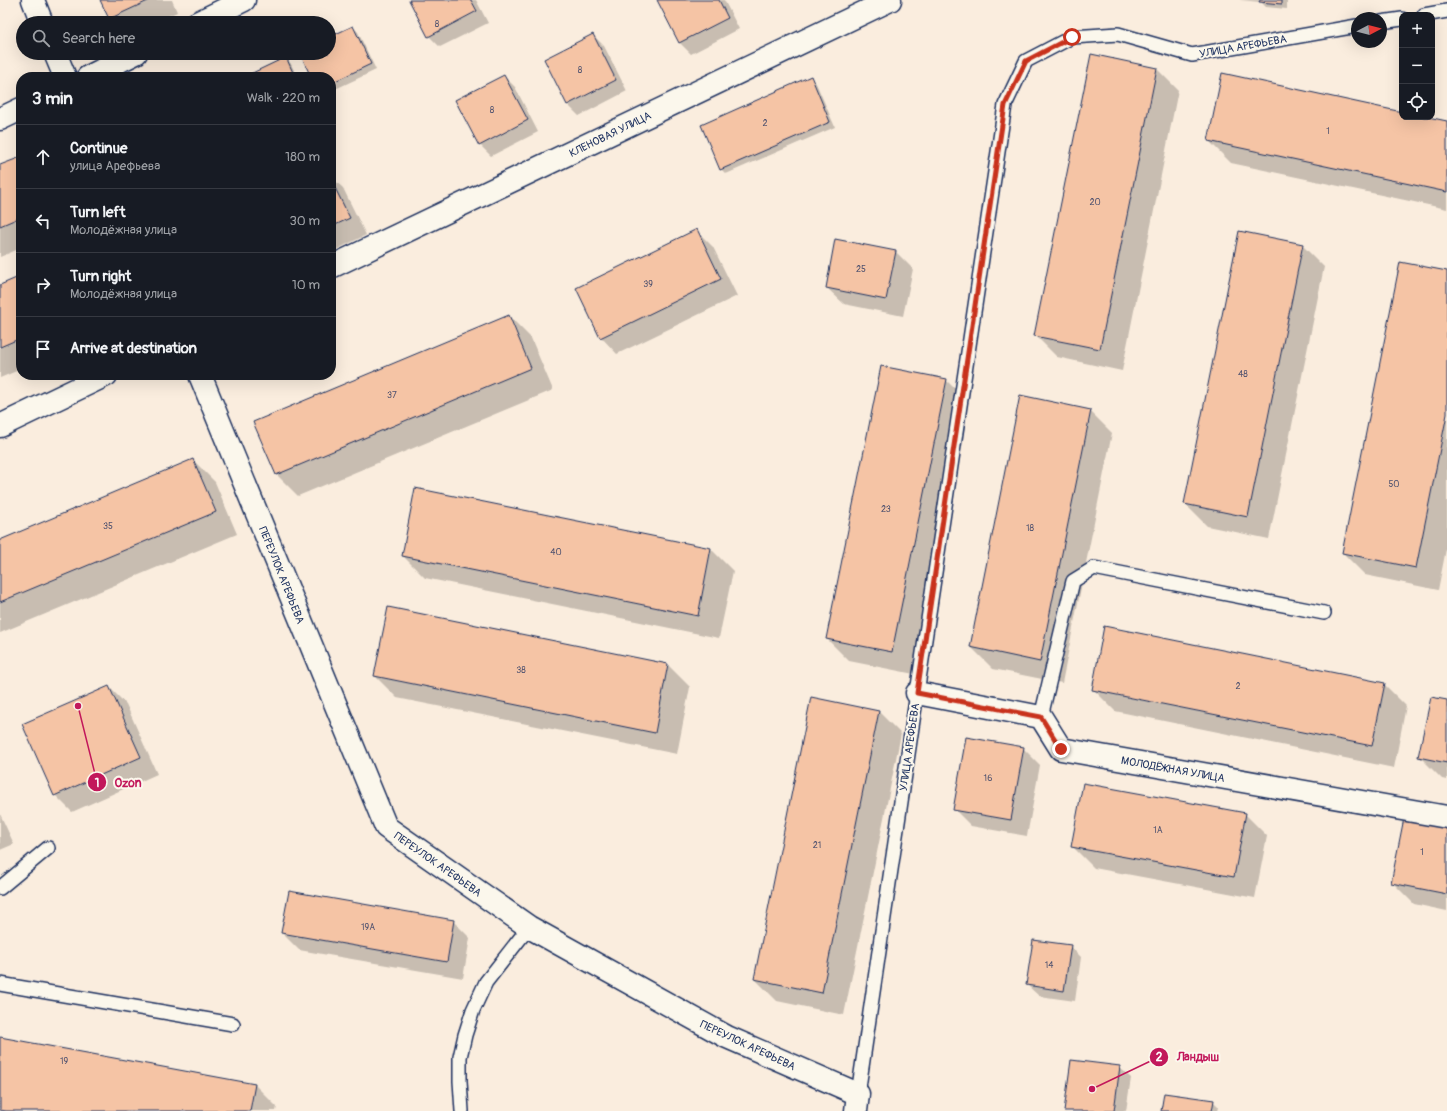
<!DOCTYPE html>
<html lang="en">
<head>
<meta charset="utf-8">
<style>
	:root { --surface:#171b24; --page:#242831; --text:#f1f3f6; --muted:#9ea1a6; --line:#363941 }
	body { margin:0; font-family:Pangolin,sans-serif; background:var(--page); color:var(--text) }
	.controls { position:absolute; right:12px; top:12px; display:grid; overflow:hidden; border-radius:8px; box-shadow:0 4px 16px #0002 }
	.controls button { width:36px; height:36px; display:grid; place-items:center; padding:0; border:0; border-bottom:1px solid var(--line); background:var(--surface); color:var(--text); font:20px sans-serif }
	.compass { position:absolute; left:1351px; top:12px; width:36px; height:36px; border-radius:50%; background:var(--surface); box-shadow:0 4px 16px #0002; rotate:83deg }
	.stop { position:absolute; width:12px; height:12px; margin:-9px; border:3px solid #c8321e; border-radius:50%; background:#fff }
	.stop.end { background:#c8321e; border-color:#fff; box-shadow:0 1px 4px #0008 }
	.list { margin:0; padding:0; list-style:none }
	h2 { display:flex; justify-content:space-between; align-items:center; height:52px; margin:0; padding:0 16px; font-size:17px }
	h2 small { font-size:13px; font-weight:400; color:var(--muted) }
	.list li { display:grid; grid-template-columns:26px 1fr auto; gap:12px; align-items:center; box-sizing:border-box; height:64px; padding:0 16px; border-top:1px solid var(--line) }
	.list b { display:block; font-size:15px; white-space:nowrap }
	.list p { margin:0; font-size:13px; white-space:nowrap; color:var(--muted) }
	.list em { font-size:13px; font-style:normal; color:var(--muted) }
	.icon { flex:none; width:22px; height:22px; fill:none; stroke:currentColor; stroke-width:2; stroke-linecap:round; stroke-linejoin:round }
	.map { position:relative; flex:none; width:1447px; height:1111px; overflow:hidden }
	.search { position:absolute; background:var(--surface); box-shadow:0 4px 16px #0002; left:16px; top:16px; width:320px; height:44px; display:flex; align-items:center; gap:10px; box-sizing:border-box; padding:0 14px; border-radius:22px; color:var(--muted); font-size:15px }
	.panel { position:absolute; background:var(--surface); box-shadow:0 4px 16px #0002; left:16px; top:72px; width:320px; height:308px; border-radius:16px }
	.map>svg:first-child { display:block }
</style>
</head>
<body>
<div class="map">
<svg width="1447" height="1111" viewBox="0 0 1447 1111">
	<rect width="100%" height="100%" fill="#faedde"/>
	<filter id="ink" filterUnits="userSpaceOnUse"><feTurbulence type="fractalNoise" baseFrequency=".025" numOctaves="2"/><feDisplacementMap in="SourceGraphic" scale="8" xChannelSelector="R" yChannelSelector="G"/><feConvolveMatrix kernelMatrix="1 2 1 2 8 2 1 2 1" color-interpolation-filters="sRGB"/></filter>
	<g filter="url(#ink)">
		<path fill="#0003" d="M 101,0 L 172,0 L 177,12 L 153,23 L 114,23 L 109,18 Z
			M 411,0 L 476,0 L 488,23 L 440,47 L 429,36 Z
			M 658,0 L 724,0 L 739,29 L 691,54 L 680,43 Z
			M 1239,0 L 1287,0 L 1287,9 L 1266,7 L 1261,2 Z
			M 353,27 L 358,32 L 376,70 L 331,91 L 331,77 L 312,77 L 301,53 L 329,53 L 329,38 Z
			M 593,35 L 604,46 L 627,91 L 579,116 L 568,105 L 545,60 Z
			M 286,58 L 291,64 L 297,77 L 246,77 Z
			M 1156,68 L 1178,90 L 1122,371 L 1057,357 L 1035,335 Z
			M 504,76 L 515,87 L 538,132 L 491,156 L 480,145 Z
			M 810,78 L 816,83 L 835,127 L 726,174 L 721,169 Z
			M 1402,113 L 1402,117 L 1423,117 L 1447,122 L 1447,209 L 1231,163 L 1209,141 Z
			M 21,158 L 21,248 L 0,257 L 0,166 Z
			M 331,177 L 343,188 L 366,235 L 331,252 Z
			M 697,231 L 713,247 L 737,296 L 617,354 L 601,337 Z
			M 1240,232 L 1302,245 L 1324,267 L 1269,539 L 1207,526 L 1185,504 Z
			M 896,252 L 913,269 L 903,316 L 844,304 L 827,288 Z
			M 1447,272 L 1447,544 L 1438,590 L 1365,575 L 1343,553 Z
			M 21,277 L 21,369 L 0,378 L 0,286 Z
			M 509,316 L 531,338 L 553,390 L 298,496 L 276,474 Z
			M 946,380 L 968,402 L 914,674 L 849,661 L 827,639 Z
			M 1090,411 L 1112,433 L 1062,683 L 993,669 L 971,647 Z
			M 193,460 L 215,482 L 237,534 L 0,633 L 0,541 Z
			M 416,490 L 711,549 L 733,571 L 719,638 L 425,578 L 403,556 Z
			M 389,608 L 668,665 L 690,687 L 677,754 L 397,698 L 375,676 Z
			M 1384,684 L 1406,706 L 1394,768 L 1115,711 L 1093,689 Z
			M 109,687 L 126,704 L 157,774 L 72,812 L 55,795 Z
			M 1447,701 L 1447,780 L 1442,779 L 1420,757 Z
			M 879,712 L 901,734 L 844,1015 L 777,1001 L 755,979 Z
			M 1023,748 L 1040,765 L 1027,836 L 971,826 L 954,809 Z
			M 0,814 L 14,844 L 0,850 Z
			M 1245,814 L 1267,836 L 1255,898 L 1094,868 L 1072,846 Z
			M 1447,822 L 1447,911 L 1414,904 L 1392,882 Z
			M 453,921 L 470,938 L 463,978 L 299,950 L 282,933 Z
			M 1070,946 L 1081,957 L 1075,1001 L 1039,996 L 1027,985 Z
			M 0,1038 L 255,1085 L 277,1107 L 276,1111 L 0,1111 Z
			M 1119,1067 L 1131,1078 L 1126,1111 L 1065,1111 Z
			M 1213,1101 L 1219,1107 L 1218,1111 L 1162,1111 Z"/>
		<path fill="#f5c4a5" stroke="#1b2f5e" d="M 100,0 L 150,0 L 109,19 Z
			M 409,0 L 471,0 L 477,11 L 428,37 Z
			M 657,0 L 719,0 L 728,18 L 679,43 Z
			M 1260,0 L 1282,0 L 1282,4 L 1259,2 Z
			M 353,26 L 371,64 L 331,83 L 331,77 L 311,77 L 300,53 L 329,53 L 329,37 Z
			M 593,34 L 616,80 L 567,105 L 544,59 Z
			M 1091,54 L 1157,68 L 1100,349 L 1034,336 Z
			M 286,57 L 295,77 L 244,77 Z
			M 1222,73 L 1402,112 L 1402,117 L 1428,117 L 1447,121 L 1447,192 L 1208,141 Z
			M 504,75 L 528,120 L 479,146 L 455,100 Z
			M 811,76 L 830,122 L 720,170 L 701,125 Z
			M 21,157 L 21,217 L 0,226 L 0,165 Z
			M 331,180 L 350,218 L 331,227 Z
			M 697,229 L 721,279 L 600,338 L 576,288 Z
			M 1239,231 L 1303,244 L 1248,517 L 1184,504 Z
			M 835,239 L 896,251 L 886,300 L 826,288 Z
			M 1400,262 L 1447,271 L 1447,414 L 1416,568 L 1342,553 Z
			M 21,276 L 21,338 L 0,347 L 0,285 Z
			M 509,315 L 531,368 L 276,475 L 253,422 Z
			M 881,366 L 947,379 L 892,652 L 826,639 Z
			M 1020,395 L 1091,410 L 1040,662 L 970,647 Z
			M 193,459 L 216,512 L 0,602 L 0,540 Z
			M 415,488 L 711,548 L 698,616 L 402,556 Z
			M 388,607 L 668,664 L 655,733 L 374,676 Z
			M 1104,626 L 1385,683 L 1372,746 L 1092,690 Z
			M 109,686 L 141,757 L 54,796 L 22,724 Z
			M 811,697 L 879,711 L 822,993 L 754,979 Z
			M 1431,697 L 1447,700 L 1447,763 L 1418,757 Z
			M 966,737 L 1024,747 L 1011,820 L 953,810 Z
			M 1083,783 L 1246,813 L 1234,877 L 1071,847 Z
			M 1405,813 L 1447,821 L 1447,894 L 1391,883 Z
			M 289,891 L 454,920 L 447,962 L 281,933 Z
			M 1033,940 L 1071,945 L 1064,991 L 1026,985 Z
			M 0,1037 L 255,1084 L 250,1111 L 6,1111 L 0,1110 Z
			M 1071,1060 L 1120,1066 L 1114,1111 L 1064,1111 Z
			M 1164,1093 L 1214,1100 L 1212,1111 L 1161,1111 Z"/>
		<g fill="none" stroke-linecap="round" stroke-linejoin="round">
			<defs>
				<path id="lane" d="M 1424,15 L 1447,11
					M 1381,22 L 1402,19
					M 1041,717 L 1073,581 L 1094,568 L 1324,613
					M 0,888 L 48,848
					M 0,984 L 233,1024
					M 858,1094 L 917,693 L 1005,105 L 1026,61 L 1072,37 L 1118,34 L 1192,55 L 1357,26
					M 462,1111 L 460,1081 L 460,1057 L 465,1035 L 473,1010 L 486,982 L 529,927"/>
				<path id="street" d="M 33,0 L 42,23
					M 197,23 L 244,0
					M 55,53 L 65,77
					M 88,77 L 136,53
					M 0,119 L 21,109
					M 331,267 L 890,0
					M 200,375 L 386,827 L 529,927 L 727,1037 L 858,1094 L 856,1111
					M 0,426 L 106,375
					M 917,693 L 1041,717 L 1061,749 L 1447,817"/>
			</defs>
			<use href="#lane" stroke="#1b2f5e" stroke-width="16"/>
			<use href="#street" stroke="#1b2f5e" stroke-width="25"/>
			<use href="#lane" stroke="#fbf7ec" stroke-width="13"/>
			<use href="#street" stroke="#fbf7ec" stroke-width="22"/>
		</g>
	</g>
	<g fill="none" stroke-linecap="round" stroke-linejoin="round" filter="url(#ink)">
		<path stroke="#c8321e" stroke-width="5" d="M 1061,749 L 1041,717 L 917,693 L 1005,105 L 1026,61 L 1072,37"/>
	</g>
	<g text-anchor="middle" stroke-width="4" stroke-linejoin="round" paint-order="stroke">
		<g font-size="9" fill="#525470">
			<text x="437" y="27">8</text>
			<text x="580" y="73">8</text>
			<text x="492" y="113">8</text>
			<text x="765" y="126">2</text>
			<text x="1328" y="134">1</text>
			<text x="1095" y="205">20</text>
			<text x="861" y="272">25</text>
			<text x="648" y="287">39</text>
			<text x="1243" y="377">48</text>
			<text x="392" y="398">37</text>
			<text x="1394" y="487">50</text>
			<text x="886" y="512">23</text>
			<text x="108" y="529">35</text>
			<text x="1030" y="531">18</text>
			<text x="556" y="555">40</text>
			<text x="521" y="673">38</text>
			<text x="1238" y="689">2</text>
			<text x="988" y="781">16</text>
			<text x="1158" y="833">1А</text>
			<text x="817" y="848">21</text>
			<text x="1422" y="855">1</text>
			<text x="368" y="930">19А</text>
			<text x="1049" y="968">14</text>
			<text x="64" y="1064">19</text>
		</g>
		<g font-size="11" fill="#1b2f5e" stroke="#fbf7ec">
			<text transform="translate(1243 46) rotate(-10)" y="4">УЛИЦА АРЕФЬЕВА</text>
			<text transform="translate(610 134) rotate(-26)" y="4">КЛЕНОВАЯ УЛИЦА</text>
			<text transform="translate(282 575) rotate(68)" y="4">ПЕРЕУЛОК АРЕФЬЕВА</text>
			<text transform="translate(909 747) rotate(-82)" y="4">УЛИЦА АРЕФЬЕВА</text>
			<text transform="translate(1173 769) rotate(10)" y="4">МОЛОДЁЖНАЯ УЛИЦА</text>
			<text transform="translate(438 864) rotate(35)" y="4">ПЕРЕУЛОК АРЕФЬЕВА</text>
			<text transform="translate(748 1045) rotate(25)" y="4">ПЕРЕУЛОК АРЕФЬЕВА</text>
		</g>
	</g>
	<path fill="none" stroke="#c2185b" stroke-width="1.5" d="M78 706L97 782M1092 1089L1159 1057"/>
	<g fill="#c2185b" stroke="#fbf7ec" stroke-width="1.5">
		<circle cx="78" cy="706" r="4"/>
		<circle cx="1092" cy="1089" r="4"/>
		<circle cx="97" cy="782" r="10"/>
		<circle cx="1159" cy="1057" r="10"/>
	</g>
	<g font-size="12" text-anchor="middle" font-weight="bold" fill="#fff">
		<text x="97" y="787">1</text>
		<text x="1159" y="1061">2</text>
	</g>
	<g font-size="12" text-anchor="middle" font-weight="bold" fill="#c2185b" stroke="#fbf7ec" stroke-width="4" stroke-linejoin="round" paint-order="stroke">
		<text x="128" y="787">Ozon</text>
		<text x="1198" y="1061">Ландыш</text>
	</g>
</svg>
<div class="controls">
<button>+</button>
<button>−</button>
<button><svg class="icon" aria-label="locate" viewBox="0 0 24 24"><circle cx="12" cy="12" r="6"/><path d="M12 2v4M12 18v4M2 12h4M18 12h4"/></svg></button>
</div>
<svg class="compass" viewBox="-18 -18 36 36"><path d="M0-13l5 13h-10z" fill="#e53935"/><path d="M0 13l5-13h-10z" fill="#9ea1a6"/></svg>
<div class="stop" style="left:1072px;top:37px"></div>
<div class="stop end" style="left:1061px;top:749px"></div>
<div class="search"><svg class="icon" aria-label="search" viewBox="0 0 24 24"><circle cx="10" cy="10" r="6"/><path d="M15 15l6 6"/></svg>Search here</div>
<section class="panel">
<h2>3 min<small>Walk · 220 m</small></h2>
<ul class="list">
<li><svg class="icon" aria-label="ahead" viewBox="0 0 24 24"><path d="M12 20V5M6 11l6-6 6 6"/></svg><div><b>Continue</b><p>улица Арефьева</p></div><em>180 m</em></li>
<li><svg class="icon" aria-label="left" viewBox="0 0 24 24"><path d="M17 20v-9H6M10 6l-5 5 5 5"/></svg><div><b>Turn left</b><p>Молодёжная улица</p></div><em>30 m</em></li>
<li><svg class="icon" aria-label="right" viewBox="0 0 24 24"><path d="M7 20v-9h11M14 6l5 5-5 5"/></svg><div><b>Turn right</b><p>Молодёжная улица</p></div><em>10 m</em></li>
<li><svg class="icon" aria-label="arrive" viewBox="0 0 24 24"><path d="M6 21V4h12l-3 4 3 4H6"/></svg><div><b>Arrive at destination</b></div></li>
</ul>
</section>
</div>
</body>
</html>
